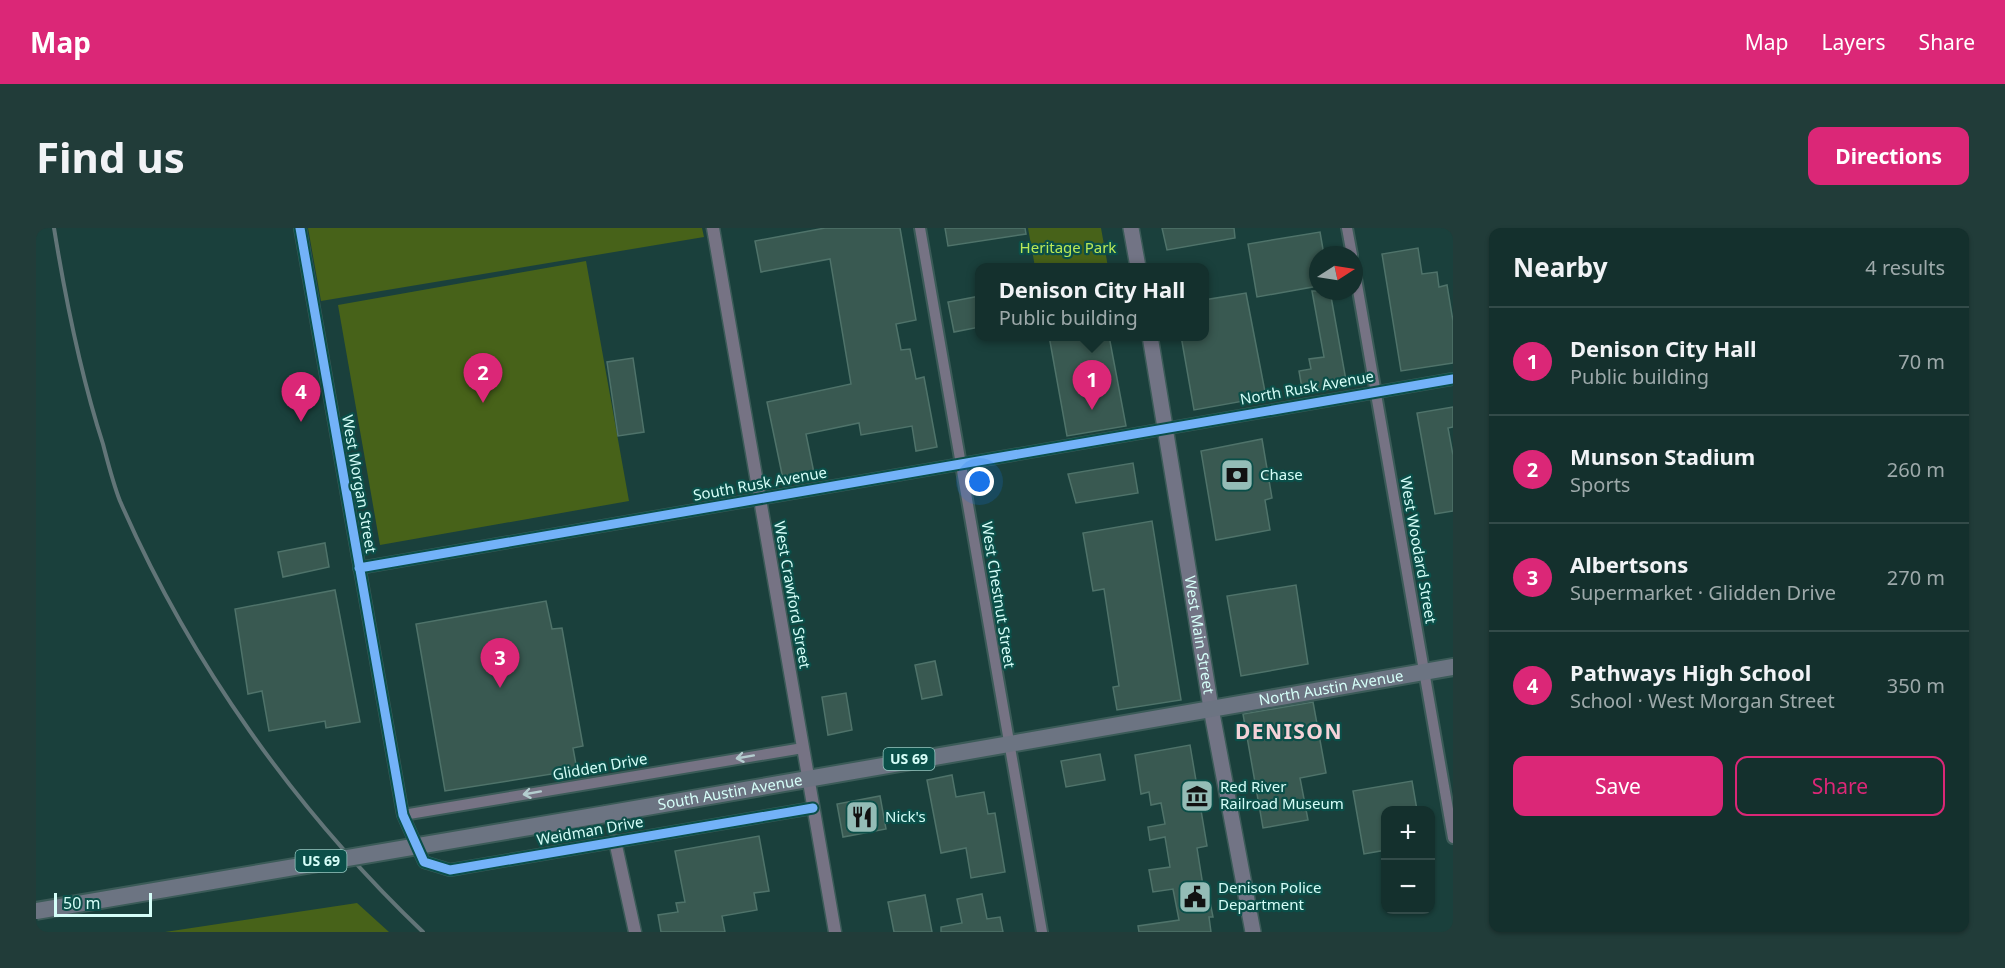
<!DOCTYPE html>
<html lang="en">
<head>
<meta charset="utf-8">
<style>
	:root { --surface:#14302d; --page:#213c39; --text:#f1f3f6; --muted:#9da9aa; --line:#334b49; --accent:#db2777 }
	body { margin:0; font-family:"Noto Sans",sans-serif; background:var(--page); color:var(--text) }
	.controls { position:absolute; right:18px; bottom:18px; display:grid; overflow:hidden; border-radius:12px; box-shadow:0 2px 4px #0004 }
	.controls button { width:54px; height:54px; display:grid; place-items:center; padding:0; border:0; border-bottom:2px solid var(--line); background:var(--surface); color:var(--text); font:30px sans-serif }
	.compass { position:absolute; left:1273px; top:18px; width:54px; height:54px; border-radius:50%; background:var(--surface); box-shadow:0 2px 4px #0004; rotate:78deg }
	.scale { position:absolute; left:18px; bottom:15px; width:98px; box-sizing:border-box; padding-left:6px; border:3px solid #d5fef8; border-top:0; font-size:16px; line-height:21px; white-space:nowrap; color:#d5fef8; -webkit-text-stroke:4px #0b4f49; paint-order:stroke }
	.you { position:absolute; left:944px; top:254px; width:21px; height:21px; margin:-15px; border:4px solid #fff; border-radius:50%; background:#1a73e8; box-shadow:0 0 0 9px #1a73e833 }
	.badge { display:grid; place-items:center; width:39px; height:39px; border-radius:50%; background:var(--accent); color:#fff; font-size:20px; font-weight:700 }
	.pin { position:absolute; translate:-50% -50px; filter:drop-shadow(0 2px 3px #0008) }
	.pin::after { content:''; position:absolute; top:32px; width:21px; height:18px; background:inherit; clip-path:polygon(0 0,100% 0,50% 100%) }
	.popup { position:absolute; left:939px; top:35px; width:234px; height:78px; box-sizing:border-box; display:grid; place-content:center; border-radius:12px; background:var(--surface); filter:drop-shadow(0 2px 4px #0005); font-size:20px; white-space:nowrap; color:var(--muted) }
	.popup b { font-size:22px; color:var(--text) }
	.popup::after { content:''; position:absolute; left:50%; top:100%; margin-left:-12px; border:12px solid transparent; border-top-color:var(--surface) }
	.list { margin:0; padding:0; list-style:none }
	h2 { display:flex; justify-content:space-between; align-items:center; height:78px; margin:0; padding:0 24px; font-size:26px }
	h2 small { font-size:20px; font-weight:400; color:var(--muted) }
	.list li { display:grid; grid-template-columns:39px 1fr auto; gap:18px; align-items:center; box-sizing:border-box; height:108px; padding:0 24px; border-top:2px solid var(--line) }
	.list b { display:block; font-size:22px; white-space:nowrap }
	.list p { margin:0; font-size:20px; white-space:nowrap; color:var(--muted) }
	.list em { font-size:20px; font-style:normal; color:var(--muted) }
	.actions { display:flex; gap:12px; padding:18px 24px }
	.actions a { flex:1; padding:14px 0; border:2px solid var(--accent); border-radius:12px; text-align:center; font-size:21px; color:var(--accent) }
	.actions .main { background:var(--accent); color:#fff }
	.map { position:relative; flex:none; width:1417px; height:704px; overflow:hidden; border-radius:12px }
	header { display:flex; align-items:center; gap:36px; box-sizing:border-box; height:84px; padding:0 30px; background:var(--accent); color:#fff }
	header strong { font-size:28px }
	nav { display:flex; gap:33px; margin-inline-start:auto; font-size:21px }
	.intro { display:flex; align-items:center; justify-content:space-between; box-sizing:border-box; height:144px; padding:0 36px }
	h1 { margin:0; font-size:42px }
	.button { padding:15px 27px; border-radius:12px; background:var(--accent); color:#fff; font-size:21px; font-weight:700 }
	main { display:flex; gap:36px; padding:0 36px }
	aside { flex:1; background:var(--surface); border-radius:12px; box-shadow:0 2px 4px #0004 }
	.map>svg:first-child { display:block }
</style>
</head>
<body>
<header>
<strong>Map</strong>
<nav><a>Map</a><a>Layers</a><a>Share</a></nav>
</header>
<div class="intro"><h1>Find us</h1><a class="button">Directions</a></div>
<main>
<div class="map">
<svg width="1417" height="704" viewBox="0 0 1417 704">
	<rect width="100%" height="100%" fill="#1a403c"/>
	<path fill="#476219" d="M 272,0 L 666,0 L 668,9 L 285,73 Z
		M 992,0 L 1065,0 L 1072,39 L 999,39 Z
		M 550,33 L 593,273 L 344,317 L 302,77 Z
		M 321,675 L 353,704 L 129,704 Z"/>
	<path fill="#395951" stroke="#4f736a" stroke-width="1.5" d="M 789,0 L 864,0 L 880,92 L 860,96 L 865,122 L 874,121 L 880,151 L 888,149 L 901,219 L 880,223 L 876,198 L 825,207 L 823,195 L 770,206 L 778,245 L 747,251 L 731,174 L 815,156 L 794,31 L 725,44 L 719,13 Z
		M 909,0 L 989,0 L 990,6 L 912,18 Z
		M 1126,0 L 1198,0 L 1199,10 L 1131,22 Z
		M 1284,4 L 1288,27 L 1282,27 L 1282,58 L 1221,69 L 1212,16 Z
		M 1382,20 L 1386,46 L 1401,44 L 1403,59 L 1411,57 L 1417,93 L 1417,135 L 1365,143 L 1346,26 Z
		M 1276,63 L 1294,63 L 1311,158 L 1267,166 L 1263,143 L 1275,141 L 1273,131 L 1288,129 Z
		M 1210,65 L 1230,169 L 1158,182 L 1145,108 L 1168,108 L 1168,72 Z
		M 944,68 L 944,99 L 918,104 L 912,74 Z
		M 1013,108 L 1073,108 L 1090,198 L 1031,208 Z
		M 597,130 L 608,204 L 582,208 L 571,134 Z
		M 1417,179 L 1417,199 L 1412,200 L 1417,227 L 1417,283 L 1399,286 L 1381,185 Z
		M 1226,211 L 1236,270 L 1229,272 L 1234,302 L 1180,312 L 1165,223 Z
		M 1097,235 L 1102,265 L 1040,275 L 1032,246 Z
		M 1116,293 L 1145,472 L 1081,482 L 1077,459 L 1083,458 L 1068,361 L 1057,363 L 1047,305 Z
		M 289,315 L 293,339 L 247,349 L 242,324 Z
		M 1260,357 L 1272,436 L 1205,448 L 1191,368 Z
		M 299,362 L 324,494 L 290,500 L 289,493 L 233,503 L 226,463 L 212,466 L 199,381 Z
		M 510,373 L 516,401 L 526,400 L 547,518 L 537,520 L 541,542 L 409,563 L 380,396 Z
		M 899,433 L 906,467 L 886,471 L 879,437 Z
		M 810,465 L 816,502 L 792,507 L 786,469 Z
		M 1277,474 L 1290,545 L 1264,550 L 1272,592 L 1227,600 L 1207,486 Z
		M 1154,517 L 1171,618 L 1161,620 L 1168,664 L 1172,664 L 1177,689 L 1173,689 L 1175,704 L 1103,704 L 1102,698 L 1143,692 L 1137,661 L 1117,664 L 1113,642 L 1134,639 L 1129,609 L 1114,612 L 1112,599 L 1129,596 L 1125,575 L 1115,577 L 1113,564 L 1105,566 L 1099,527 Z
		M 1064,526 L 1069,552 L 1030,559 L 1025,533 Z
		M 916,547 L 920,569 L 948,564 L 952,586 L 959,585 L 969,644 L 935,650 L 930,620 L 905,625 L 891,552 Z
		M 1376,553 L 1381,582 L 1350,582 L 1350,622 L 1328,626 L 1317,563 Z
		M 844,568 L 850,601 L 807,609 L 801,576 Z
		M 723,608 L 733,663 L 718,665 L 721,682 L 686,688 L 689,704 L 625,704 L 622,687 L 642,684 L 640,675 L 649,674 L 639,623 Z
		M 946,666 L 951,691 L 964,689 L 967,704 L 905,704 L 905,699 L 926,695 L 921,671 Z
		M 889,667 L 896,704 L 858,704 L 852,674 Z"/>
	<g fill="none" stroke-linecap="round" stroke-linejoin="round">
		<defs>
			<path id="minor" d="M 264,0 L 367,587 L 388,634 L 414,642 L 777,580
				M 884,0 L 1006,704
				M 1311,0 L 1316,27
				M 1318,39 L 1417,610
				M 323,340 L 1417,151
				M 367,587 L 767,520"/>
			<path id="tertiary" d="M 677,0 L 799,704
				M 579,613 L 599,704"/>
			<g id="secondary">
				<path d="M 1095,0 L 1102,39"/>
				<path id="s1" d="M 1114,108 L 1175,480 L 1217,704"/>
			</g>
			<g id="trunk">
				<path id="s2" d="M 570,586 L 1417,439"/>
			</g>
		</defs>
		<use href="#minor" stroke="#3b5b58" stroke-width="14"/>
		<use href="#tertiary" stroke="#3b5b58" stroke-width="15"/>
		<use href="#secondary" stroke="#3b5b58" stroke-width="18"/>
		<use href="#trunk" stroke="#3b5b58" stroke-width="20"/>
		<use href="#minor" stroke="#767384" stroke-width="10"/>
		<use href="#tertiary" stroke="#767384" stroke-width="12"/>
		<use href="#secondary" stroke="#727485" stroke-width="15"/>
		<use href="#trunk" stroke="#6c7482" stroke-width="16"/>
		<path stroke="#627578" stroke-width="4" d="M 18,0 C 30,74 44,145 67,216 C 72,235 77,255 84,273 C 154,434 260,583 387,704"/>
		<defs>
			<path id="trunk-bridge" d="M 0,683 L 570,586"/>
		</defs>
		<use href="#trunk-bridge" stroke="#3b5b58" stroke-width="20" stroke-linecap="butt"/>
		<use href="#trunk-bridge" stroke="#6c7482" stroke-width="16"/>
		<defs>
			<path id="cycleway" d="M 264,0 L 367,587 L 388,634 L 414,642 L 777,580
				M 323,340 L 1417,151"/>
		</defs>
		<use href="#cycleway" stroke="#0b4f49" stroke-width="13"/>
		<use href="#cycleway" stroke="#73b2f8" stroke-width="9"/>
	</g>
	<defs><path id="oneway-shaft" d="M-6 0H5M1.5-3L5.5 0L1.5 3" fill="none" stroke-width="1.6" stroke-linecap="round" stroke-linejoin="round" transform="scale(1.5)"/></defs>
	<g stroke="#b4cdcf">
		<use href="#oneway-shaft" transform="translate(709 529) rotate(170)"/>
		<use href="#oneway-shaft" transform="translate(496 565) rotate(170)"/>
	</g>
	<defs>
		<symbol id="bank-square" viewBox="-11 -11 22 22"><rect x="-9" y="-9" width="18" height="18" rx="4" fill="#94bcb6" stroke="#0b4f49"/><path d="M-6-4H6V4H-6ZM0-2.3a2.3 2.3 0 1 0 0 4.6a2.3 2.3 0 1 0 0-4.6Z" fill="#111"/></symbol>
		<symbol id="museum-square" viewBox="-11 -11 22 22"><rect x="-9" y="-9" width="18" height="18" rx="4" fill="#94bcb6" stroke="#0b4f49"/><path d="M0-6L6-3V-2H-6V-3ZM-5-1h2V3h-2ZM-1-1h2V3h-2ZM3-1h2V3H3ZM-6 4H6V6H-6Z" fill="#111"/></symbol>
		<symbol id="restaurant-square" viewBox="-11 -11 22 22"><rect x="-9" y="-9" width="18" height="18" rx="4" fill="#94bcb6" stroke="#0b4f49"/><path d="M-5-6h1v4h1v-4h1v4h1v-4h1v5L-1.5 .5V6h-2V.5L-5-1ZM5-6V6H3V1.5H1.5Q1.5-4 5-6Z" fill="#111"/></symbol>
		<symbol id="civic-square" viewBox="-11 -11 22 22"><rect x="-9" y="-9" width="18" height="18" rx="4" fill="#94bcb6" stroke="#0b4f49"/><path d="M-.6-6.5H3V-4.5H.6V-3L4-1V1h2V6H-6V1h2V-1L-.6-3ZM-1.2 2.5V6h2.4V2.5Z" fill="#111"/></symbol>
	</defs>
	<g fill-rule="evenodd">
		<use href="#bank-square" x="1182" y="228" width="38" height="38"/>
		<use href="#museum-square" x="1142" y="549" width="38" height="38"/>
		<use href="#restaurant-square" x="807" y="570" width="38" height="38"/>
		<use href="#civic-square" x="1140" y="650" width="38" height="38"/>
	</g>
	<g text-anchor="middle" stroke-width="4.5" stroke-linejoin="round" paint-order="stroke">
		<g fill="#0b4f49" stroke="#98cac4" stroke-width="1.5">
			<rect x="847.5" y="520" width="51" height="22" rx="4.5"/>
			<rect x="259.5" y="622" width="51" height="22" rx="4.5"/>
		</g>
		<g font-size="14" font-weight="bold" fill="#d5fef8">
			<text x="873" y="536">US 69</text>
			<text x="285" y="638">US 69</text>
		</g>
		<g font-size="15" fill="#bae957" stroke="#0b4f49">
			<text x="1032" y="25">Heritage Park</text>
		</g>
		<g font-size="15" fill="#d5fef8" stroke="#0b4f49">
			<text transform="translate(1271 160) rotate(-10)" y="5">North Rusk Avenue</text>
			<text transform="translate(323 256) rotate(80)" y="5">West Morgan Street</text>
			<text transform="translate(724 256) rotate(-10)" y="5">South Rusk Avenue</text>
			<text transform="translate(1382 322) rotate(80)" y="5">West Woodard Street</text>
			<text transform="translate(756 367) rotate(80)" y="5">West Crawford Street</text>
			<text transform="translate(962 367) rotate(81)" y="5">West Chestnut Street</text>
			<text dy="5" stroke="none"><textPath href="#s1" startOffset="303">West Main Street</textPath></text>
			<text dy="5" stroke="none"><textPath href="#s2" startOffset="736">North Austin Avenue</textPath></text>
			<text transform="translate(564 539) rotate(-10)" y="5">Glidden Drive</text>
			<text dy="5" stroke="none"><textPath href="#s2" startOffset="126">South Austin Avenue</textPath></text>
			<text transform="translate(554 603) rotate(-10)" y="5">Weidman Drive</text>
		</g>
		<g font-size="15" fill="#d5fef8" stroke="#0b4f49" text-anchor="start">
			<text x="1224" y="252">Chase</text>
			<text x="1184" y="564">Red River<tspan x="1184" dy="17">Railroad Museum</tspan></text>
			<text x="849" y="594">Nick's</text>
			<text x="1182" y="665">Denison Police<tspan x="1182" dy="17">Department</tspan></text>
		</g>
		<g font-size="21" font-weight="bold" letter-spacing="1.5" fill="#f5d2d8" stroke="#0b4f49">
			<text x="1253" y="511">DENISON</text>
		</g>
	</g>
</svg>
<div class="controls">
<button>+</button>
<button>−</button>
</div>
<svg class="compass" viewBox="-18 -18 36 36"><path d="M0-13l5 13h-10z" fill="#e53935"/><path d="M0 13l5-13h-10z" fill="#9da9aa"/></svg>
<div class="scale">50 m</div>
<div class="you"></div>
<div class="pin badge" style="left:1056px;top:182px">1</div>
<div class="popup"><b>Denison City Hall</b>Public building</div>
<div class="pin badge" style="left:447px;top:175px">2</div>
<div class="pin badge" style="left:464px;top:460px">3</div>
<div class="pin badge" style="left:265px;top:194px">4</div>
</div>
<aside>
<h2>Nearby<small>4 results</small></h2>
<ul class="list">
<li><span class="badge">1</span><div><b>Denison City Hall</b><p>Public building</p></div><em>70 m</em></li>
<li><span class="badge">2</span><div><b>Munson Stadium</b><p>Sports</p></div><em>260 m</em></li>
<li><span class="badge">3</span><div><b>Albertsons</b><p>Supermarket · Glidden Drive</p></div><em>270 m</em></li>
<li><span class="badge">4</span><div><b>Pathways High School</b><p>School · West Morgan Street</p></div><em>350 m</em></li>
</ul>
<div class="actions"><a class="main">Save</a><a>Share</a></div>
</aside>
</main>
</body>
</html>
